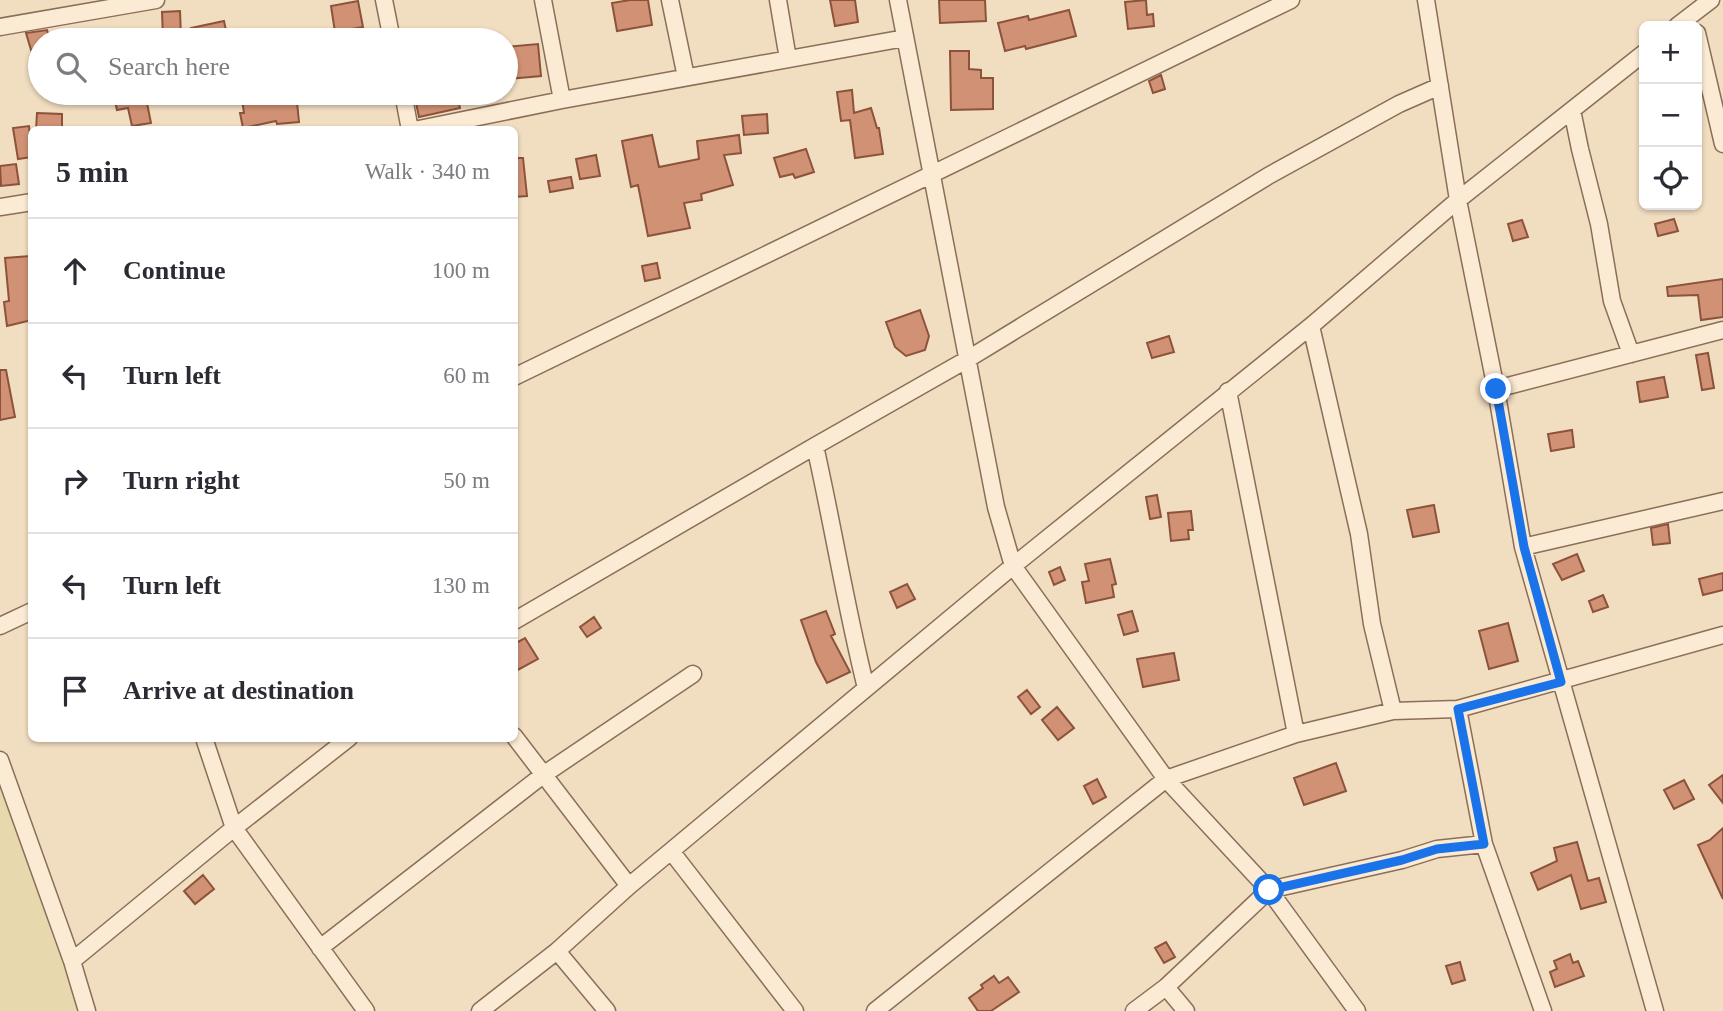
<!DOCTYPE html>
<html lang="en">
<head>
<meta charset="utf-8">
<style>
	:root { --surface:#fff; --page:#f2f2f3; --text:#2b2b33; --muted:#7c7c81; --line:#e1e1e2 }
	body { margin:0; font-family:Georgia,serif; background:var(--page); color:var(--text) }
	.controls { position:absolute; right:21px; top:21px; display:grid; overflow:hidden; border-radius:10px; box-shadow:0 2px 5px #0004 }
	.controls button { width:63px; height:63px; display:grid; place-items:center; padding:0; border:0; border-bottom:2px solid var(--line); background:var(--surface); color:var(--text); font:35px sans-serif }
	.stop { position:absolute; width:21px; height:21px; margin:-16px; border:5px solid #1a73e8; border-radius:50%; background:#fff }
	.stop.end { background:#1a73e8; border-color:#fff; box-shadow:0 2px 7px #0008 }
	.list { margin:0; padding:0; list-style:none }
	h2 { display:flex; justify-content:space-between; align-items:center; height:91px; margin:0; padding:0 28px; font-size:30px }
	h2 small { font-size:23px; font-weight:400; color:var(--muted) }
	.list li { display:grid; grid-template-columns:46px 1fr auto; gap:21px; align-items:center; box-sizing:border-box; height:105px; padding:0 28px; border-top:2px solid var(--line) }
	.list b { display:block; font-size:26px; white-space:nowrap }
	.list em { font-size:23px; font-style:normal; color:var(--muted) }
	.icon { flex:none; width:38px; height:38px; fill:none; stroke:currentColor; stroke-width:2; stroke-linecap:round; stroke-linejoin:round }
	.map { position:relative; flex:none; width:1723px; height:1011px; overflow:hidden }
	.search { position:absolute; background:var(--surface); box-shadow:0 2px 5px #0004; left:28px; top:28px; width:490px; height:77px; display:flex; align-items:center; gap:18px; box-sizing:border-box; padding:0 24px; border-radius:38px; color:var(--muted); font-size:26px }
	.panel { position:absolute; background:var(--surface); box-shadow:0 2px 5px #0004; left:28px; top:126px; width:490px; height:616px; border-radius:10px }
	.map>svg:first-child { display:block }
</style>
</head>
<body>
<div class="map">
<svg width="1723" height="1011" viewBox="0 0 1723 1011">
	<rect width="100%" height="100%" fill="#f1ddc0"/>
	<path fill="#e7d8ad" d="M 0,785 L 79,1011 L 0,1011 Z"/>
	<path fill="#d19174" stroke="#8c533b" stroke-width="2" d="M 630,0 L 648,0 L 652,25 L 617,31 L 612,3 Z
		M 830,0 L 855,0 L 858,22 L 835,26 Z
		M 939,0 L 985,0 L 986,21 L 940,23 Z
		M 1146,0 L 1147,15 L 1153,14 L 1154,26 L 1128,29 L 1125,2 Z
		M 358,1 L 363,27 L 335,32 L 331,6 Z
		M 1069,10 L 1076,36 L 1026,49 L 1025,46 L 1005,51 L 998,23 L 1028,16 L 1029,20 Z
		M 180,11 L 181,37 L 163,38 L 162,12 Z
		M 224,21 L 228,40 L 193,40 L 191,28 Z
		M 47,30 L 50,40 L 40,40 L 40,70 L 37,70 L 26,33 Z
		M 538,44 L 541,76 L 507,79 L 506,47 Z
		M 950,51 L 969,51 L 969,69 L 981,70 L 981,78 L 993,78 L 993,109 L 951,110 Z
		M 1161,75 L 1165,89 L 1153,93 L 1149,81 Z
		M 852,90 L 854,113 L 871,108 L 877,128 L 879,128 L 883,154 L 855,158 L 850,120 L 841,121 L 837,92 Z
		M 113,93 L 145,93 L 151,123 L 132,126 L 128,108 L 117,110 Z
		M 241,93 L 281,93 L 282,103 L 297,102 L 299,122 L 277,124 L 276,121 L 243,128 L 240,113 L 244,113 Z
		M 433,93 L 456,93 L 460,108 L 419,117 L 416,103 L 434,99 Z
		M 37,113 L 62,114 L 62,130 L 36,130 Z
		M 767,114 L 768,133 L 744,135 L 742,116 Z
		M 29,126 L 32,157 L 18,159 L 13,128 Z
		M 652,135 L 659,167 L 699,159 L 697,141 L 739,135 L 741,153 L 724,155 L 733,185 L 701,194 L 702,200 L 684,203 L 690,228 L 648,236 L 638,185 L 631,187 L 622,141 Z
		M 806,149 L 814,172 L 795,178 L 793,174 L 780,177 L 774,158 Z
		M 596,155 L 600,176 L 580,179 L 576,159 Z
		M 514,158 L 523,158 L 527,196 L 514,197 Z
		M 16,164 L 19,184 L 1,186 L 0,166 Z
		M 571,177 L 573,188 L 550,192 L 548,181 Z
		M 1674,219 L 1678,231 L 1658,236 L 1655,224 Z
		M 1522,220 L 1528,237 L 1513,241 L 1508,224 Z
		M 30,256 L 32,320 L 7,326 L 4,302 L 9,301 L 5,258 Z
		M 657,263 L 660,278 L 645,281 L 642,266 Z
		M 1723,279 L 1723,317 L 1701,320 L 1698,295 L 1668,296 L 1667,287 Z
		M 920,310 L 929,336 L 925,350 L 906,356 L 895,347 L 886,322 Z
		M 1169,336 L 1174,352 L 1152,358 L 1147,343 Z
		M 1708,353 L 1714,388 L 1702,390 L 1696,355 Z
		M 0,370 L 6,370 L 15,417 L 0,420 Z
		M 1664,377 L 1668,397 L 1640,402 L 1637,382 Z
		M 1572,430 L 1574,447 L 1551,451 L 1548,434 Z
		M 1157,495 L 1161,517 L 1150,519 L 1146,497 Z
		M 1434,505 L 1439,532 L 1413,537 L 1407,510 Z
		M 1191,511 L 1193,530 L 1188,530 L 1189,539 L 1171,541 L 1168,513 Z
		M 1668,524 L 1670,543 L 1653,545 L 1651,528 Z
		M 1577,554 L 1584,571 L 1562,580 L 1553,564 Z
		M 1110,559 L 1116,584 L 1112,585 L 1114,597 L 1086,603 L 1082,582 L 1089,581 L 1085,564 Z
		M 1060,567 L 1065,580 L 1054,585 L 1049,572 Z
		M 1723,573 L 1723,590 L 1703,595 L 1699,579 Z
		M 907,584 L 915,599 L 897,608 L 890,592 Z
		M 1603,595 L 1608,607 L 1593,612 L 1589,601 Z
		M 826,611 L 835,634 L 831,636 L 850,672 L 827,683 L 816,662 L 801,620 Z
		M 1132,611 L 1138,631 L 1124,635 L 1118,615 Z
		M 594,617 L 601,628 L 587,637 L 580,627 Z
		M 1508,623 L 1518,661 L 1489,669 L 1479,631 Z
		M 525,638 L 538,659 L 514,672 L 514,644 Z
		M 1174,653 L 1179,680 L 1143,687 L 1137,659 Z
		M 1027,690 L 1040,707 L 1031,714 L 1018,697 Z
		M 1057,707 L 1074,728 L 1058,740 L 1042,720 Z
		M 1336,763 L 1346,791 L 1304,805 L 1294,778 Z
		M 1723,775 L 1723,803 L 1709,785 Z
		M 1097,779 L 1106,797 L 1093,804 L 1084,786 Z
		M 1684,780 L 1694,799 L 1674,809 L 1664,790 Z
		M 1723,828 L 1723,899 L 1698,845 L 1710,840 Z
		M 1577,842 L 1588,881 L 1599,878 L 1606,902 L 1581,909 L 1571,875 L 1538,890 L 1531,873 L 1557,861 L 1554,848 Z
		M 203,875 L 214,889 L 195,904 L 184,891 Z
		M 1166,942 L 1175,957 L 1164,963 L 1155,948 Z
		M 1570,954 L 1573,963 L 1578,961 L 1584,976 L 1555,987 L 1550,972 L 1557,969 L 1554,961 Z
		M 1460,962 L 1465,980 L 1452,984 L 1446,966 Z
		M 994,976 L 999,983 L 1008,977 L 1019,992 L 991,1011 L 978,1011 L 969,998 L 983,988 L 981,985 Z"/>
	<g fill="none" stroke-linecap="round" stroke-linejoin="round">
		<defs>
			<path id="minor" d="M 384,0 L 392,40
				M 543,0 L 562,100
				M 670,0 L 686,77
				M 778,0 L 788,59
				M 898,0 L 996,507 L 1013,566 L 1166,779 L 1269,890 L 1357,1011
				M 1426,0 L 1458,200 L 1496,389 L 1523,547 L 1655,1011
				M 1677,26 L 1711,0
				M 0,27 L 156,0
				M 1697,33 L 1723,144
				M 403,93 L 410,130
				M 1572,110 L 1580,149 L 1599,224 L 1612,301 L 1631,354
				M 414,130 L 562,100 L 905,38
				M 0,207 L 32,202
				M 1311,326 L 1359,534 L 1372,624 L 1393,711
				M 514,377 L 1291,0
				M 1496,389 L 1723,330
				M 1228,391 L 1296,734
				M 815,446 C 833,526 846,608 866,688
				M 1523,547 L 1723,501
				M 514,621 L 815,446 L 968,359 L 1268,176 L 1399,104 L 1440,86
				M 0,626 L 32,611
				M 1458,709 L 1484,844 L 1543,1011
				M 514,736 L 629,886
				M 204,738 L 234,828 L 366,1011
				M 0,760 L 72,961 L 87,1011
				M 671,851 L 795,1011
				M 320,948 L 543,775 L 693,674
				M 557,951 L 607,1011
				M 72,961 L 234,828 L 349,738
				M 1166,987 L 1186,1011
				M 480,1011 L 557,951 L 629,886 L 1013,566 L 1311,326 L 1458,200 L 1644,53
				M 875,1011 L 1166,779 L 1296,734 L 1393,711 L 1458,709 L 1723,635
				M 1134,1011 L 1166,987 L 1269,890 L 1402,860 L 1437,849 L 1484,844"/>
		</defs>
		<use href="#minor" stroke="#8b6e57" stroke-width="19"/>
		<use href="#minor" stroke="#fbebd4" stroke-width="16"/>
	</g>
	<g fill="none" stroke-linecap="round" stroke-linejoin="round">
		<path stroke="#1a73e8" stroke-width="9" d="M 1269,890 L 1402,860 L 1437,849 L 1484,844 L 1458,709 L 1561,682 L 1524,547 L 1496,389"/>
	</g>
</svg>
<div class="controls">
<button>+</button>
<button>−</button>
<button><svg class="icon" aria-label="locate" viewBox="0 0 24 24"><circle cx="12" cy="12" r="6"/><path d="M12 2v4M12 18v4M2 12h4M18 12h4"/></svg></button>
</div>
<div class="stop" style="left:1269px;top:890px"></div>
<div class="stop end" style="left:1496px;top:389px"></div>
<div class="search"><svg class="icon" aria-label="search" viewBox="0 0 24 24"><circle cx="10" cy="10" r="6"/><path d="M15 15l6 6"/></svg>Search here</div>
<section class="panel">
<h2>5 min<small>Walk · 340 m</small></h2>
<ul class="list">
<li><svg class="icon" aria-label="ahead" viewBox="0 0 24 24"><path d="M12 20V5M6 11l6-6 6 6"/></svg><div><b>Continue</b></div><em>100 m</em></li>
<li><svg class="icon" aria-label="left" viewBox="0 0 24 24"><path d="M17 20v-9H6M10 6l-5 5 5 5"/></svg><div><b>Turn left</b></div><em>60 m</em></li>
<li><svg class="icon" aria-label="right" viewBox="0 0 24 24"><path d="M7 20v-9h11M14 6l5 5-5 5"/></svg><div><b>Turn right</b></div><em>50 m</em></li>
<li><svg class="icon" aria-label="left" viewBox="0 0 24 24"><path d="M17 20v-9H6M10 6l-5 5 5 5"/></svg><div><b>Turn left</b></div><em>130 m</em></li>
<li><svg class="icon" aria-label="arrive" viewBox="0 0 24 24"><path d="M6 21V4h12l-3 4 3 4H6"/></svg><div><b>Arrive at destination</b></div></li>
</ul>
</section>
</div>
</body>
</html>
